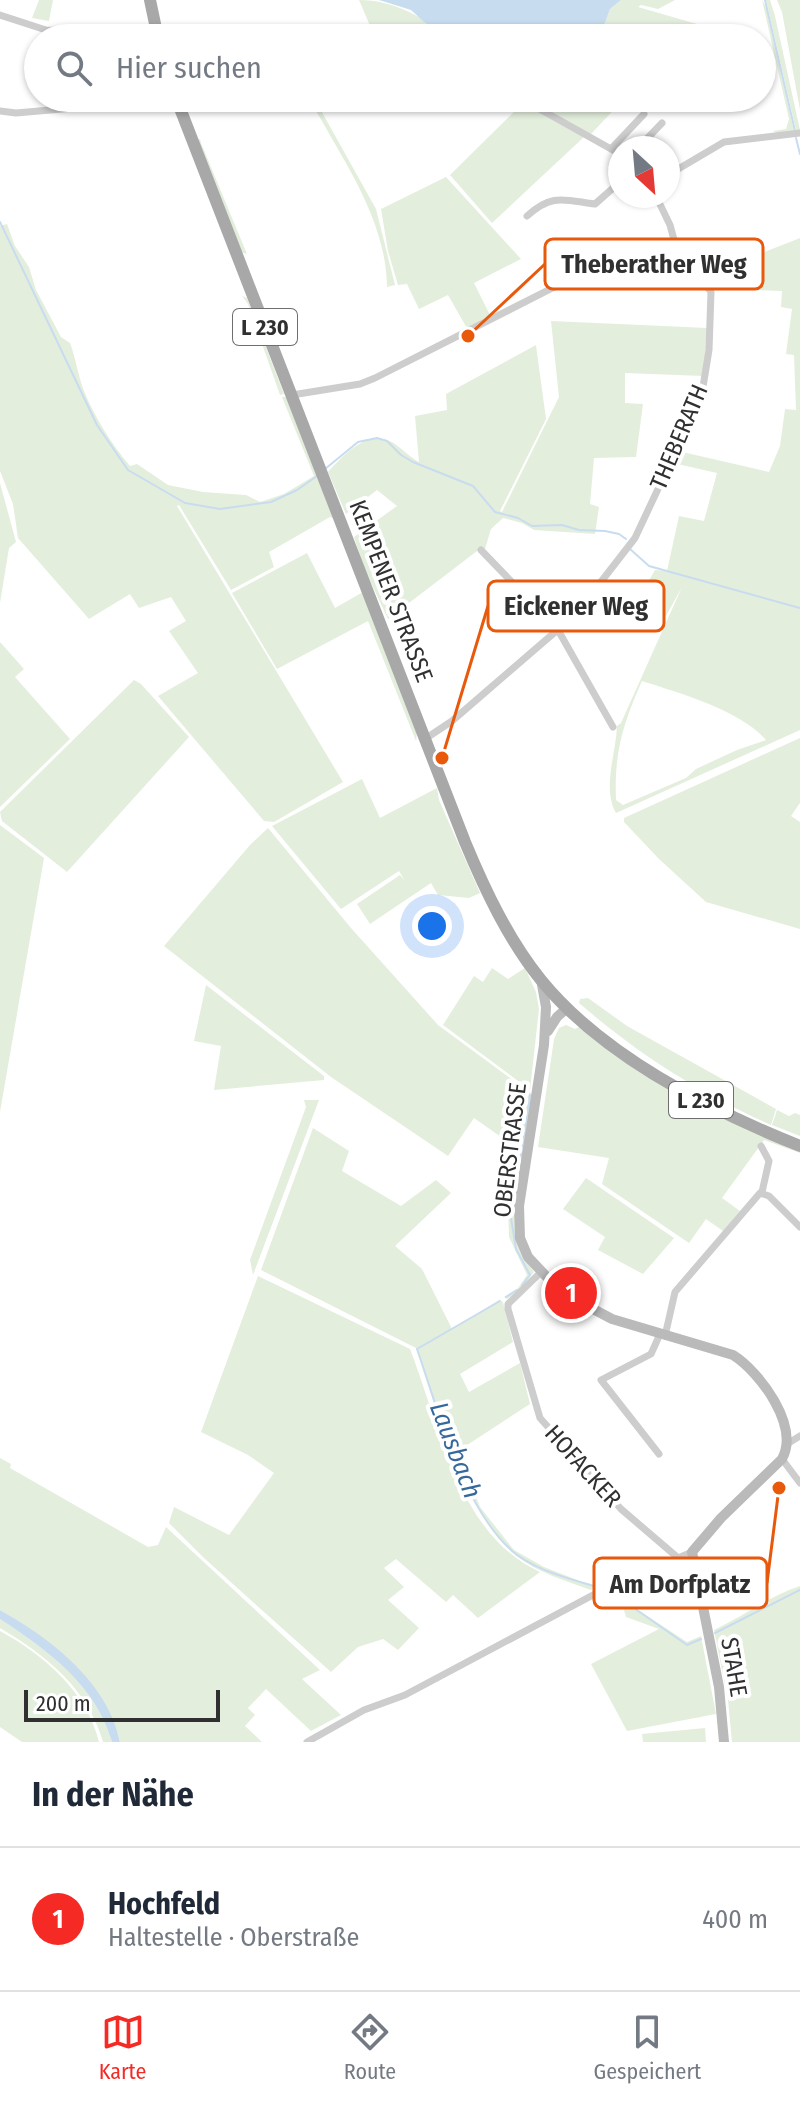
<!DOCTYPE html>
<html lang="de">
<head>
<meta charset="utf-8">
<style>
	:root { --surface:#fff; --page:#f2f2f3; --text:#1f2937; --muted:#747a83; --line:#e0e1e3; --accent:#f52a24 }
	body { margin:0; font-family:"Fira Sans Condensed",sans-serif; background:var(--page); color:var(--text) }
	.compass { position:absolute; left:608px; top:136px; width:72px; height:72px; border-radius:50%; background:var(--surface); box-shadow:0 2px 6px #0004; rotate:154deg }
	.scale { position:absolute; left:24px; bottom:20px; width:196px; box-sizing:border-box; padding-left:8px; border:4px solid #303030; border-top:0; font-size:22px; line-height:28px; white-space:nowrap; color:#303030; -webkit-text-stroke:6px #fff; paint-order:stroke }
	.you { position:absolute; left:432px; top:926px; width:28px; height:28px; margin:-20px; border:6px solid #fff; border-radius:50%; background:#1a73e8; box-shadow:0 0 0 12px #1a73e833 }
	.badge { display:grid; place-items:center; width:52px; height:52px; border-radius:50%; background:var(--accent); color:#fff; font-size:26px; font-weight:700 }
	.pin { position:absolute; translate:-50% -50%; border:4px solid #fff; box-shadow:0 2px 8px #0006 }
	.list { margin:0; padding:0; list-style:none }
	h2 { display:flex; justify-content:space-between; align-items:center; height:104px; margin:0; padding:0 32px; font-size:34px }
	h2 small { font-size:26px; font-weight:400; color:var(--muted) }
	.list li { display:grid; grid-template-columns:52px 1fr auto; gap:24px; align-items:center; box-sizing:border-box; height:144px; padding:0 32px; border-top:2px solid var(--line) }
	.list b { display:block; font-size:30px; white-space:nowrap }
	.list p { margin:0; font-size:26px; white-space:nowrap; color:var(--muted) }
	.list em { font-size:26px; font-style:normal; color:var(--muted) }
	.icon { flex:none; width:44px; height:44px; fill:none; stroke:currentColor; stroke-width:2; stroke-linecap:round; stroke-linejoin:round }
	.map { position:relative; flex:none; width:800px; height:1742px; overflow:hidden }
	.search { position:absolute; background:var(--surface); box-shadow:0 2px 6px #0004; left:24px; right:24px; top:24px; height:88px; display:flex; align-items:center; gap:20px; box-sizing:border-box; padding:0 28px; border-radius:44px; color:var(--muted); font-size:30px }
	.sheet { height:248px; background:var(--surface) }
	nav { display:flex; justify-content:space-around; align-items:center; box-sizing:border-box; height:112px; border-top:2px solid var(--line); background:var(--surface); font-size:22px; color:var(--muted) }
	nav a { display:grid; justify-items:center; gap:4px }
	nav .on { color:var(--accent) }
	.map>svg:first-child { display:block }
</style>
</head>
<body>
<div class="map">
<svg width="800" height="1742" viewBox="0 0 800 1742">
	<rect width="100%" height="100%" fill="#fff"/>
	<path fill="#e4eedd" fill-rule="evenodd" d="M 39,0 L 53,0 L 49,21 L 32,18 Z
		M 359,0 C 395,0 423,18 452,38 L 431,38 L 410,26 L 405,29 L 395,25 L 371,28 Z
		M 621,0 L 675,0 L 658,9 L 641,5 L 638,7 L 697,24 L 682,38 L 592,38 L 605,23 L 610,9 Z
		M 762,0 L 767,9 L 794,131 L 777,133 L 773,131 L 786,129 L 789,119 Z
		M 766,0 L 770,0 L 775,16 L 800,130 L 796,130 Z
		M 777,0 L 800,0 L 800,110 L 782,12 Z
		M 309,98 L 314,98 L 376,209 L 395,285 L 387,287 C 386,217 341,158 309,98 Z
		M 523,98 L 625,98 L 590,135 Z
		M 524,102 L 584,137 L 492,223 L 450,175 Z
		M 200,139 L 201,143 L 247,254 L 240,252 L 197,140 Z
		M 446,177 L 521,259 L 474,283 L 491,317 L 468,330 L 448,295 L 419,309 L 407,284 L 398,285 L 388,251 L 381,209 Z
		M 7,224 L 15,246 L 29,267 L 36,290 L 61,337 L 70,343 C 76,359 78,376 84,391 C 94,416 112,445 130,466 L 137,464 L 168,485 L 203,492 L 246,495 L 260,502 L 284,494 L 314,476 L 282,397 L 287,397 L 333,518 L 330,517 L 269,552 L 274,567 L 231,590 L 179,505 L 177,506 L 343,782 L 274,822 L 264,821 L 158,696 L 198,673 L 169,631 L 186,621 L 171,597 L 139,608 L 130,594 L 89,619 L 18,538 L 13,504 L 0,471 L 0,226 Z
		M 800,238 L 800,730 L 616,813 C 602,788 616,754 617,726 L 621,723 L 682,587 L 666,616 L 660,614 L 641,627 L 634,627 L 631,623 L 648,610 L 649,603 L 640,596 L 655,570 L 667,571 L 679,516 L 704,521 L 717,473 L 673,463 L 678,451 L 769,472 L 780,446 L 785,409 L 796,410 L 794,355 L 786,354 L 792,309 L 781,307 L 782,291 L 729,289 L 728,279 L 748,272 L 744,260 ZM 642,681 C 679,693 740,710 766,740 L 737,750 L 696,769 L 686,778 L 623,805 L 616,800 C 614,752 623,724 642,681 Z
		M 242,296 L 247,298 L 284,394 L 280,395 L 248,304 Z
		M 551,321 L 708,328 L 703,376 L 625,373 L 625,403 L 643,404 L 636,457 L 594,458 L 590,504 L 599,507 L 595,534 L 534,530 L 522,523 L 503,518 L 491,529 L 485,549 L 481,548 L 388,619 L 365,570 L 354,537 L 397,506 L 377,490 L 346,514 L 328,472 C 341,457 366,431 387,440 C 399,444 407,456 419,462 L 415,416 L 447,410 L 446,394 L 536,345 L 546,419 L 500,511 L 502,512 L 559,397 Z
		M 0,483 L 16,542 L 9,548 L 0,603 Z
		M 307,553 L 335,608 L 363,592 L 417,733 L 416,741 L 368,621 L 277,669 L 232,593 Z
		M 0,642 L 24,669 L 15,677 L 70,739 L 0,807 Z
		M 134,680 L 141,684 L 189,737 L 67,872 L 2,821 L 0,812 Z
		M 800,738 L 800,803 L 791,816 L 800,822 L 800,929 L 706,902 L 659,859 L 624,822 L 624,818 Z
		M 362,779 L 380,818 L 437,788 L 439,800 L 480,893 L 469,898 L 438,895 L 431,883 L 370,924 L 357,904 L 400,875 L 405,881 L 399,871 L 341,909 L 272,826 Z
		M 0,825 L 44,858 L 0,1112 Z
		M 268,828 L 351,928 L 438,1025 L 533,1095 L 521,1166 L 516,1165 L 518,1149 L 474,1118 L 448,1156 L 331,1077 L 164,946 L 250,845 Z
		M 492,968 L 508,979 L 525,968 L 536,992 L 539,1009 L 530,1090 L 443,1025 L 474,976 L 483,982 Z
		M 206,985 L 324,1076 L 324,1080 L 214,1090 L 221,1046 L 194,1041 Z
		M 588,998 L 627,1026 L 776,1109 L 771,1125 C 699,1093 638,1054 579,1003 L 580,999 Z
		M 566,1025 L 575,1029 L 581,1026 L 592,1036 L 800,1148 L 800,1153 L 764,1140 L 722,1198 L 740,1211 L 723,1231 L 706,1219 L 689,1243 L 602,1184 L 609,1158 L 538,1147 L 554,1039 L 559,1028 Z
		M 304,1100 L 319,1100 L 253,1275 L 250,1260 L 306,1107 Z
		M 777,1110 L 789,1116 L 795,1113 L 800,1115 L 800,1136 L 772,1125 Z
		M 313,1128 L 349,1151 L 342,1171 L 401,1206 L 436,1180 L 451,1193 L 395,1246 L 422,1269 L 452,1329 L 499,1300 L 503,1302 L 513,1342 L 460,1374 L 469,1392 L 520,1363 L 530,1404 L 458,1451 L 480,1507 L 514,1550 L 544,1567 L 595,1587 L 591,1590 C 566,1581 539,1573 518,1557 C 468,1520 435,1407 416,1348 L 261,1270 Z
		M 586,1178 L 674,1238 L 643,1274 L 598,1250 L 605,1237 L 563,1209 Z
		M 508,1205 L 514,1206 L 527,1262 L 534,1272 L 518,1292 L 507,1299 L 504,1297 L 518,1288 L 527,1275 L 509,1237 Z
		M 258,1276 L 410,1349 C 440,1426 458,1535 540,1572 L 478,1618 L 453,1595 L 446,1602 L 396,1559 L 384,1568 L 404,1587 L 388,1600 L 419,1628 L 398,1650 L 383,1639 L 358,1647 L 331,1672 L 204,1558 L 169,1523 L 174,1507 L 229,1535 L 274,1473 L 248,1455 L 201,1432 Z
		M 0,1458 L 11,1464 L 10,1468 L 148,1547 L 158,1545 L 166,1527 L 320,1670 L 302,1679 L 341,1715 L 311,1731 L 266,1689 L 248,1708 L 255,1715 L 245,1726 L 262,1742 L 120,1742 C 117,1729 112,1719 105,1708 C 79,1664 44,1635 0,1610 Z
		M 800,1586 L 800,1742 L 732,1742 L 728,1700 L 714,1630 C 743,1616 770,1596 800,1586 Z
		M 619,1590 L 629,1604 L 687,1642 L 701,1636 L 716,1714 L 627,1731 L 591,1664 L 659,1629 L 626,1617 L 622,1603 L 610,1595 Z
		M 0,1619 C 48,1651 95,1684 112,1742 L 103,1742 C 88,1689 46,1655 0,1628 Z
		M 0,1631 C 44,1655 87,1692 99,1742 L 22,1742 L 0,1727 Z
		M 705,1728 L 706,1742 L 643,1742 L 642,1734 Z"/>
	<path fill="#c8dcf0" d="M 379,0 L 621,0 L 610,9 L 605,23 L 592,38 L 452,38 L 424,22 L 411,10 Z
		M 0,1610 C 50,1638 108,1682 120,1742 L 112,1742 C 95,1684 48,1651 0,1619 Z"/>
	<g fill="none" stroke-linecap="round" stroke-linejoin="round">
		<path stroke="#c8dcf0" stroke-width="2" d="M 765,0 L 795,131
			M 796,138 L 800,154
			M 0,222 L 97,425 L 128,470 L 185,503 L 220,509 L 271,502 L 297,490 L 317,476
			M 325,469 L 358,442 L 377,438 L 387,441 L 401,455 L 413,462 L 473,486 L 495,512 L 518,518 L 532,526 L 562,525 L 579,530 L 605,531 L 619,534 L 626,539
			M 630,549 L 649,566 L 800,608
			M 516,1188 L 530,1095
			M 511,1218 L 516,1249 L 530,1275 L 522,1285
			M 506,1297 L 517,1290
			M 500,1301 L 417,1349 C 439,1411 461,1503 510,1549 C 531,1569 567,1578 594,1586
			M 611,1592 L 687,1645 L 701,1639
			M 715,1633 L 800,1590"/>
		<path stroke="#cdcdcd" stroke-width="7" d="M 0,15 L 46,30 L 156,31
			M 315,38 C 349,33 385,20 416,38
			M 520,98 L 620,154
			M 0,111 L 16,113 L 177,99
			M 638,148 L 662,123
			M 611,149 L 644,114
			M 668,175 L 724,142 L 800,133
			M 527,216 C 552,193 564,200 595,204 L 620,182
			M 292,395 L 360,384 L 375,378 L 578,275 C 610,266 651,282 679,258
			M 481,550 L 558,630 L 613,727
			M 425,739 L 452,721 L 576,614 L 635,538 L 696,408 L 702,393 L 709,350 L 711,292 L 698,274 L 679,258 L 670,225 L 656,196
			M 761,1146 L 769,1161 L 762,1192
			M 540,1273 L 508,1304 L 508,1309 L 540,1418 L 621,1509 L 677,1557
			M 665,1336 L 675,1292 L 760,1193 L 769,1196 L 800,1227
			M 787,1444 L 800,1436
			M 659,1454 L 601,1380 L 651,1354 L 660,1334
			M 782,1459 L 800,1483
			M 307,1742 L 364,1710 L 405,1695 L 593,1595 L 692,1552"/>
		<path stroke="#bababa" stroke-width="10" d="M 541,979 L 546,1007 L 544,1045 L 519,1206 L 520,1238 L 528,1257 L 561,1292 L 612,1319 L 733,1355 C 760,1372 800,1426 782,1459 L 721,1518 L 692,1552 L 719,1687 L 724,1742
			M 548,1031 L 557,1017 L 567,1008"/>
		<path stroke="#a8a8a8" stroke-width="12" d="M 150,0 L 158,38
			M 176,98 L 465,842 C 485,890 508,939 541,980 C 603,1056 710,1110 800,1146"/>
	</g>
	<g text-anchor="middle" stroke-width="8" stroke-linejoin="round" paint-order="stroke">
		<g fill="#fff" stroke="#6e6e6e" stroke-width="2">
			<rect x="233" y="309" width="64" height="36" rx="6"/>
			<rect x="669" y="1082" width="64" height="36" rx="6"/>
		</g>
		<g font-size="22" font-weight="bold" fill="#303030">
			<text x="265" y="335">L 230</text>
			<text x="701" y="1108">L 230</text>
		</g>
		<g font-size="24" fill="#303030" stroke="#fff">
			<text transform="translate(679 437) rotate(-67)" y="8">THEBERATH</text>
			<text transform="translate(391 591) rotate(69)" y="8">KEMPENER STRASSE</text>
			<text transform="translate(510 1150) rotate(-83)" y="8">OBERSTRASSE</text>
			<text transform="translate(583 1466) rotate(48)" y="8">HOFACKER</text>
			<text transform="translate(734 1667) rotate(80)" y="8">STAHE</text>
		</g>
		<g font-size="26" font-style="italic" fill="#36699b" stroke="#fff">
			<text transform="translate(456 1450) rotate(69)" y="9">Lausbach</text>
		</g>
	</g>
	<path fill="none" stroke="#e8590c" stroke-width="3" d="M468 336L545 264M442 758L488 606M779 1488L767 1583"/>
	<g fill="#e8590c" stroke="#fff" stroke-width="3">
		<circle cx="468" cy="336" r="8"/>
		<circle cx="442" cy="758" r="8"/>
		<circle cx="779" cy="1488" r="8"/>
	</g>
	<g fill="#fff" stroke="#e8590c" stroke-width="3">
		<rect x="545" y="239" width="218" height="50" rx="8"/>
		<rect x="488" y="581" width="176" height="50" rx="8"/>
		<rect x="594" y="1558" width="173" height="50" rx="8"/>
	</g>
	<g font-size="26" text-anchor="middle" font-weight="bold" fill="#303030">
		<text x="654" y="273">Theberather Weg</text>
		<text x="576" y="615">Eickener Weg</text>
		<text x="680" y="1593">Am Dorfplatz</text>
	</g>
</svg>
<svg class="compass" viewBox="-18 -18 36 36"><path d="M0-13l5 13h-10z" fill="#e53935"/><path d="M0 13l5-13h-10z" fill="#747a83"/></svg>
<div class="scale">200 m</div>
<div class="you"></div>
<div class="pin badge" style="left:571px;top:1293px">1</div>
<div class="search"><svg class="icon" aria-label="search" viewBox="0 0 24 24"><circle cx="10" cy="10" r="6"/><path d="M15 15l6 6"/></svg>Hier suchen</div>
</div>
<section class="sheet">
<h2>In der Nähe<small></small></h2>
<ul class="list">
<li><span class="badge">1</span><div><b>Hochfeld</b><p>Haltestelle · Oberstraße</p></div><em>400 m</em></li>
</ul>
</section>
<nav>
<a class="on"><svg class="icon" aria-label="map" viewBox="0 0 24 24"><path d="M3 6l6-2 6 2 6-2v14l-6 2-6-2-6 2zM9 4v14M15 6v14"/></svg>Karte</a>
<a><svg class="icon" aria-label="directions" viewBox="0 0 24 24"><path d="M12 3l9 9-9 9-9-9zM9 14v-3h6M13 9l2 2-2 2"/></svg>Route</a>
<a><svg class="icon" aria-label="saved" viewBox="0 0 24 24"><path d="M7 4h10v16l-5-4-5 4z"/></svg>Gespeichert</a>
</nav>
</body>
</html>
